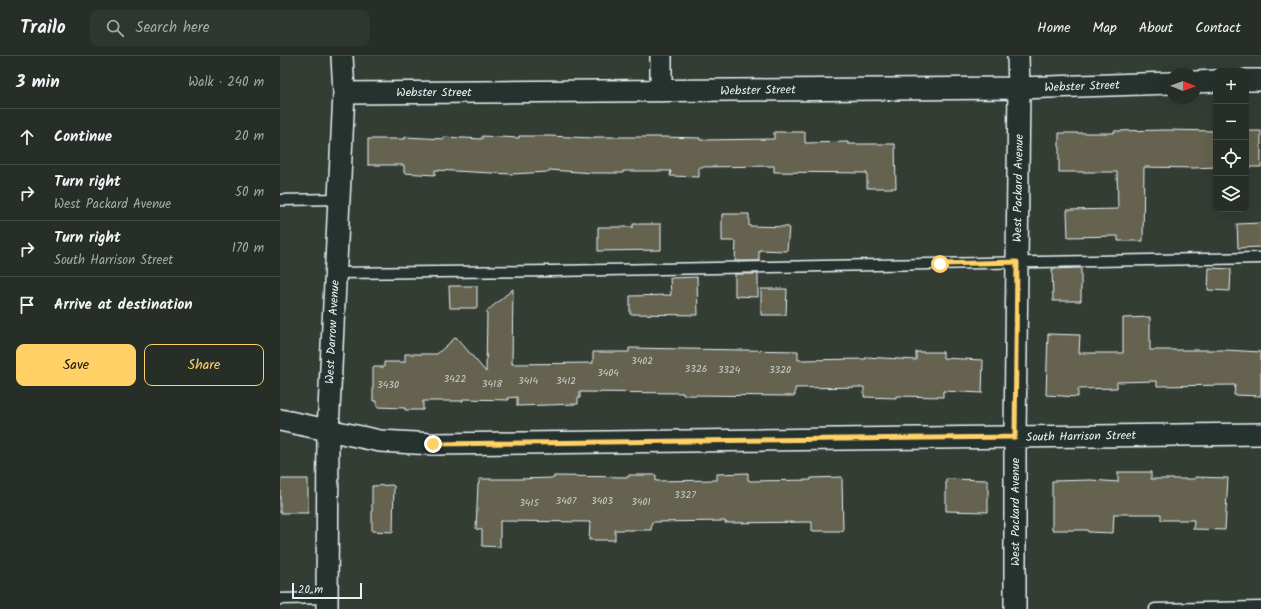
<!DOCTYPE html>
<html lang="en">
<head>
<meta charset="utf-8">
<style>
	:root { --surface:#262e27; --page:#2e362f; --text:#f1f3f6; --muted:#a4a8a7; --line:#424a44; --accent:#ffd166 }
	body { margin:0; font-family:Kalam,sans-serif; background:var(--page); color:var(--text) }
	.controls { position:absolute; right:12px; top:12px; display:grid; overflow:hidden; border-radius:8px; box-shadow:0 4px 16px #0002 }
	.controls button { width:36px; height:36px; display:grid; place-items:center; padding:0; border:0; border-bottom:1px solid var(--line); background:var(--surface); color:var(--text); font:20px sans-serif }
	.compass { position:absolute; left:885px; top:12px; width:36px; height:36px; border-radius:50%; background:var(--surface); box-shadow:0 4px 16px #0002; rotate:91deg }
	.scale { position:absolute; left:12px; bottom:10px; width:70px; box-sizing:border-box; padding-left:4px; border:2px solid #e8f1f8; border-top:0; font-size:11px; line-height:14px; white-space:nowrap; color:#e8f1f8; -webkit-text-stroke:3px #26332d; paint-order:stroke }
	.stop { position:absolute; width:12px; height:12px; margin:-9px; border:3px solid #ffd166; border-radius:50%; background:#fff }
	.stop.end { background:#ffd166; border-color:#fff; box-shadow:0 1px 4px #0008 }
	.list { margin:0; padding:0; list-style:none }
	h2 { display:flex; justify-content:space-between; align-items:center; height:52px; margin:0; padding:0 16px; font-size:17px }
	h2 small { font-size:13px; font-weight:400; color:var(--muted) }
	.list li { display:grid; grid-template-columns:26px 1fr auto; gap:12px; align-items:center; box-sizing:border-box; height:56px; padding:0 16px; border-top:1px solid var(--line) }
	.list b { display:block; font-size:15px; white-space:nowrap }
	.list p { margin:0; font-size:13px; white-space:nowrap; color:var(--muted) }
	.list em { font-size:13px; font-style:normal; color:var(--muted) }
	.actions { display:flex; gap:8px; padding:12px 16px }
	.actions a { flex:1; padding:9px 0; border:1px solid var(--accent); border-radius:8px; text-align:center; font-size:14px; color:var(--accent) }
	.actions .main { background:var(--accent); color:#111 }
	.icon { flex:none; width:22px; height:22px; fill:none; stroke:currentColor; stroke-width:2; stroke-linecap:round; stroke-linejoin:round }
	.map { position:relative; flex:none; width:981px; height:553px; overflow:hidden }
	header { display:flex; align-items:center; gap:24px; box-sizing:border-box; height:56px; padding:0 20px; background:var(--surface); border-bottom:1px solid var(--line) }
	header strong { font-size:19px }
	nav { display:flex; gap:22px; margin-inline-start:auto; font-size:14px }
	.search { width:280px; height:36px; background:var(--page); display:flex; align-items:center; gap:10px; box-sizing:border-box; padding:0 14px; border-radius:8px; color:var(--muted); font-size:15px }
	main { display:flex }
	aside { flex:1; background:var(--surface) }
	.map>svg:first-child { display:block }
</style>
</head>
<body>
<header>
<strong>Trailo</strong>
<div class="search"><svg class="icon" aria-label="search" viewBox="0 0 24 24"><circle cx="10" cy="10" r="6"/><path d="M15 15l6 6"/></svg>Search here</div>
<nav><a>Home</a><a>Map</a><a>About</a><a>Contact</a></nav>
</header>
<main>
<aside>
<h2>3 min<small>Walk · 240 m</small></h2>
<ul class="list">
<li><svg class="icon" aria-label="ahead" viewBox="0 0 24 24"><path d="M12 20V5M6 11l6-6 6 6"/></svg><div><b>Continue</b></div><em>20 m</em></li>
<li><svg class="icon" aria-label="right" viewBox="0 0 24 24"><path d="M7 20v-9h11M14 6l5 5-5 5"/></svg><div><b>Turn right</b><p>West Packard Avenue</p></div><em>50 m</em></li>
<li><svg class="icon" aria-label="right" viewBox="0 0 24 24"><path d="M7 20v-9h11M14 6l5 5-5 5"/></svg><div><b>Turn right</b><p>South Harrison Street</p></div><em>170 m</em></li>
<li><svg class="icon" aria-label="arrive" viewBox="0 0 24 24"><path d="M6 21V4h12l-3 4 3 4H6"/></svg><div><b>Arrive at destination</b></div></li>
</ul>
<div class="actions"><a class="main">Save</a><a>Share</a></div>
</aside>
<div class="map">
<svg width="981" height="553" viewBox="0 0 981 553">
	<rect width="100%" height="100%" fill="#333d34"/>
	<filter id="ink" filterUnits="userSpaceOnUse"><feTurbulence type="fractalNoise" baseFrequency=".025" numOctaves="2"/><feDisplacementMap in="SourceGraphic" scale="8" xChannelSelector="R" yChannelSelector="G"/><feConvolveMatrix kernelMatrix="1 2 1 2 8 2 1 2 1" color-interpolation-filters="sRGB"/></filter>
	<g filter="url(#ink)">
		<path fill="#65644f" stroke="#e8f1f8" d="M 886,74 L 936,75 L 936,111 L 914,112 L 864,111 L 863,185 L 838,185 L 838,180 L 788,181 L 787,154 L 838,153 L 837,116 L 779,116 L 779,77 L 834,77 L 834,75 Z
			M 966,75 L 981,75 L 981,111 L 966,111 Z
			M 494,76 L 525,76 L 525,87 L 568,86 L 568,88 L 615,88 L 616,132 L 587,132 L 587,117 L 494,116 L 494,110 L 419,111 L 419,121 L 390,120 L 391,115 L 343,115 L 343,117 L 314,117 L 269,114 L 269,116 L 231,118 L 155,114 L 155,119 L 124,117 L 124,109 L 88,109 L 88,83 L 125,83 L 125,81 L 164,83 L 164,81 L 202,83 L 202,80 L 239,82 L 239,80 L 268,80 L 314,82 L 314,81 L 383,81 L 420,82 L 420,84 L 494,83 Z
			M 442,158 L 469,158 L 469,170 L 509,171 L 507,195 L 479,194 L 479,205 L 455,205 L 456,185 L 442,185 Z
			M 981,167 L 981,191 L 958,192 L 957,168 Z
			M 353,168 L 381,168 L 381,194 L 318,195 L 318,171 L 353,171 Z
			M 801,212 L 801,245 L 773,245 L 772,213 Z
			M 929,212 L 951,213 L 950,235 L 928,234 Z
			M 455,218 L 478,218 L 478,241 L 455,240 Z
			M 417,221 L 418,259 L 350,258 L 350,240 L 391,239 L 390,222 Z
			M 169,230 L 197,230 L 197,252 L 170,252 Z
			M 233,233 L 232,308 L 313,307 L 313,296 L 349,296 L 349,292 L 518,295 L 518,304 L 586,303 L 586,301 L 636,304 L 636,296 L 663,296 L 663,302 L 703,304 L 702,337 L 663,335 L 663,341 L 616,340 L 616,342 L 584,341 L 584,331 L 515,332 L 515,340 L 403,339 L 403,337 L 300,336 L 300,342 L 298,342 L 298,348 L 237,350 L 237,341 L 228,342 L 229,344 L 183,343 L 183,345 L 143,345 L 143,354 L 125,354 L 125,352 L 97,351 L 97,345 L 93,345 L 93,311 L 104,311 L 104,306 L 125,306 L 125,298 L 157,298 L 176,281 L 206,316 L 207,255 Z
			M 481,233 L 507,233 L 506,259 L 481,259 Z
			M 870,261 L 870,294 L 945,294 L 981,296 L 981,340 L 954,339 L 955,329 L 877,330 L 877,325 L 837,326 L 837,332 L 798,333 L 798,341 L 766,339 L 768,278 L 800,279 L 799,297 L 843,297 L 843,262 Z
			M 838,416 L 871,416 L 871,423 L 915,423 L 915,421 L 948,422 L 945,474 L 913,473 L 914,464 L 881,464 L 881,458 L 834,458 L 833,477 L 808,476 L 808,474 L 772,474 L 772,425 L 811,424 L 838,426 Z
			M 468,417 L 468,424 L 471,425 L 531,424 L 531,422 L 562,421 L 563,475 L 532,475 L 532,466 L 445,467 L 445,465 L 372,466 L 371,474 L 335,474 L 335,484 L 309,484 L 310,466 L 220,465 L 220,491 L 202,490 L 202,474 L 196,473 L 198,428 L 199,428 L 199,423 L 237,423 L 274,422 L 274,420 L 349,421 L 349,419 L 376,419 L 376,425 L 437,424 L 437,418 Z
			M 0,423 L 28,423 L 28,457 L 0,457 Z
			M 666,423 L 708,424 L 708,456 L 666,455 Z
			M 112,429 L 114,430 L 113,476 L 92,475 L 92,430 Z"/>
		<g fill="none" stroke-linecap="round" stroke-linejoin="round">
			<defs>
				<path id="lane" d="M 0,144 L 59,143
					M 55,217 L 272,215 L 981,202
					M 0,543 L 47,542
					M 875,553 L 981,551"/>
				<path id="street" d="M 966,24 L 981,24
					M 915,26 L 936,25
					M 381,35 L 381,0
					M 64,37 L 739,32 L 891,27
					M 0,364 L 100,385 L 153,388 L 981,378
					M 47,553 L 48,375 L 64,37 L 62,0
					M 735,553 L 735,381 L 739,32 L 738,0"/>
			</defs>
			<use href="#lane" stroke="#e8f1f8" stroke-width="13"/>
			<use href="#street" stroke="#e8f1f8" stroke-width="24"/>
			<use href="#lane" stroke="#26332d" stroke-width="10"/>
			<use href="#street" stroke="#26332d" stroke-width="21"/>
		</g>
	</g>
	<g fill="none" stroke-linecap="round" stroke-linejoin="round" filter="url(#ink)">
		<path stroke="#ffd166" stroke-width="5" d="M 153,388 L 735,381 L 737,206 L 660,208"/>
	</g>
	<g text-anchor="middle" stroke-width="3" stroke-linejoin="round" paint-order="stroke">
		<g font-size="10" fill="#c7cece">
			<text x="362" y="308">3402</text>
			<text x="416" y="316">3326</text>
			<text x="449" y="317">3324</text>
			<text x="500" y="317">3320</text>
			<text x="328" y="320">3404</text>
			<text x="175" y="326">3422</text>
			<text x="248" y="328">3414</text>
			<text x="286" y="328">3412</text>
			<text x="212" y="331">3418</text>
			<text x="108" y="332">3430</text>
			<text x="405" y="442">3327</text>
			<text x="286" y="448">3407</text>
			<text x="322" y="448">3403</text>
			<text x="361" y="449">3401</text>
			<text x="249" y="450">3415</text>
		</g>
		<g font-size="12" fill="#e8f1f8" stroke="#26332d">
			<text transform="translate(802 30) rotate(-2)" y="4">Webster Street</text>
			<text transform="translate(478 34) rotate(-1)" y="4">Webster Street</text>
			<text x="154" y="40">Webster Street</text>
			<text transform="translate(738 132) rotate(-89)" y="4">West Packard Avenue</text>
			<text transform="translate(52 276) rotate(-87)" y="4">West Darrow Avenue</text>
			<text transform="translate(801 380) rotate(-1)" y="4">South Harrison Street</text>
			<text transform="translate(735 456) rotate(-90)" y="4">West Packard Avenue</text>
		</g>
	</g>
</svg>
<div class="controls">
<button>+</button>
<button>−</button>
<button><svg class="icon" aria-label="locate" viewBox="0 0 24 24"><circle cx="12" cy="12" r="6"/><path d="M12 2v4M12 18v4M2 12h4M18 12h4"/></svg></button>
<button><svg class="icon" aria-label="layers" viewBox="0 0 24 24"><path d="M12 4l9 5-9 5-9-5zM3 14l9 5 9-5"/></svg></button>
</div>
<svg class="compass" viewBox="-18 -18 36 36"><path d="M0-13l5 13h-10z" fill="#e53935"/><path d="M0 13l5-13h-10z" fill="#a4a8a7"/></svg>
<div class="scale">20 m</div>
<div class="stop" style="left:660px;top:208px"></div>
<div class="stop end" style="left:153px;top:388px"></div>
</div>
</main>
</body>
</html>
